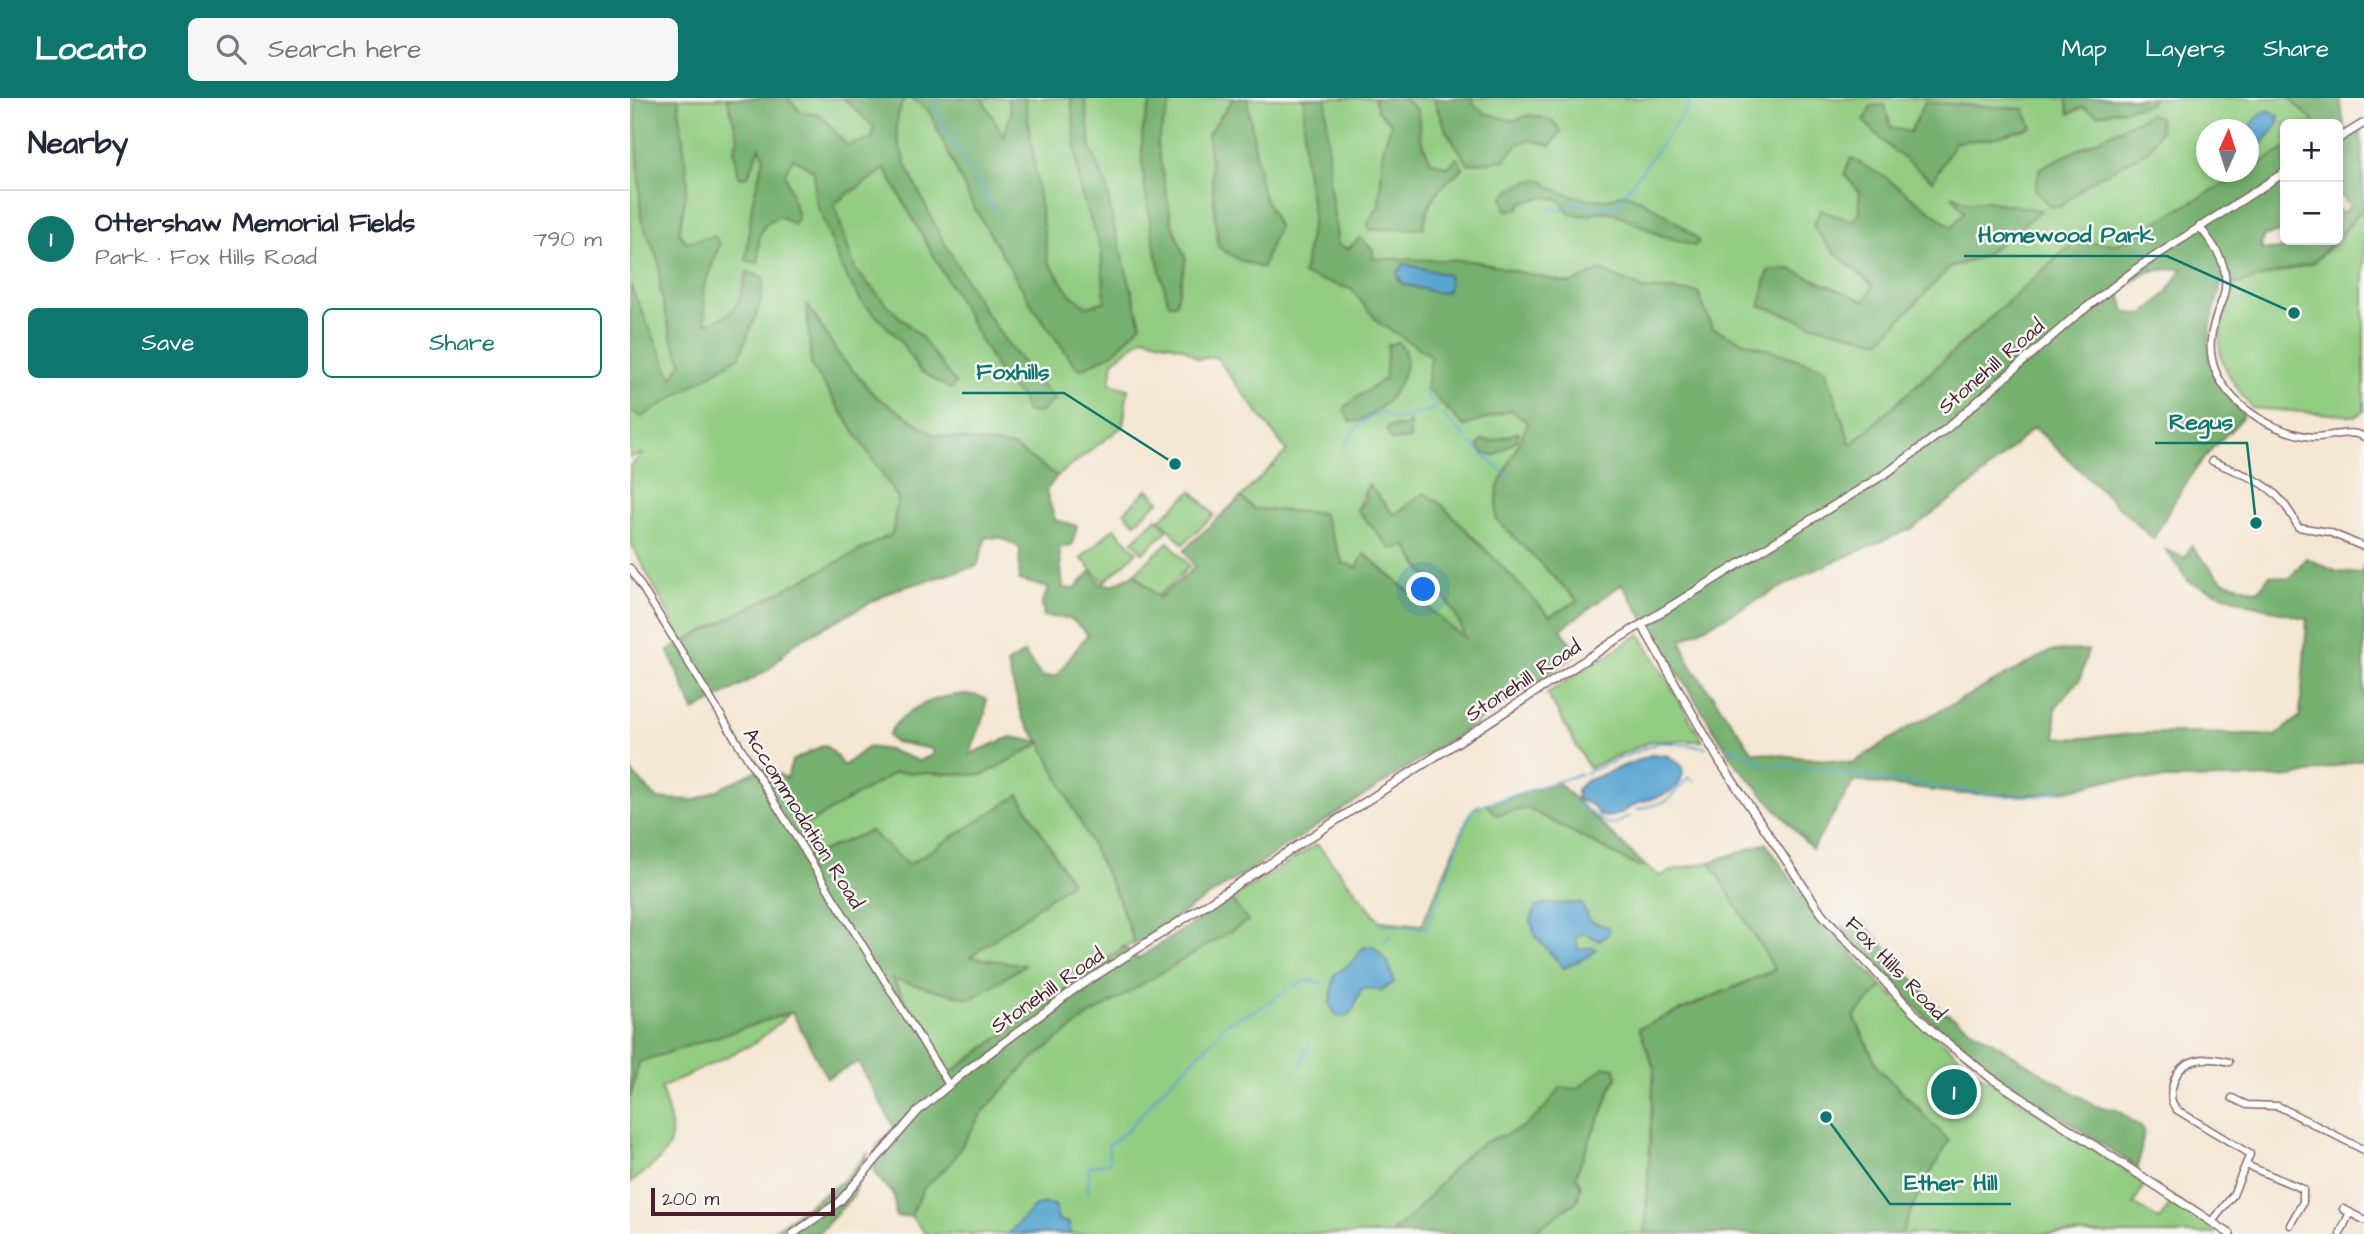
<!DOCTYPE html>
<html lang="en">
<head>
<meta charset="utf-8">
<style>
	:root { --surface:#fff; --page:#f6f6f7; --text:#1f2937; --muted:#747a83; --line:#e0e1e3; --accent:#0f766e }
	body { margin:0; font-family:"Architects Daughter",sans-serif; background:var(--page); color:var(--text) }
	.controls { position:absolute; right:21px; top:21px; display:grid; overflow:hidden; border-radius:10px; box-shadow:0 4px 10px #0003 }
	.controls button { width:63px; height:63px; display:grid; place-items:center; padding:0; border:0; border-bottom:2px solid var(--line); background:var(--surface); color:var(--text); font:35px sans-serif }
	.compass { position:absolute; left:1566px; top:21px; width:63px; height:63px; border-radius:50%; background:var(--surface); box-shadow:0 4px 10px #0003; rotate:3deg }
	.scale { position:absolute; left:21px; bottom:18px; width:184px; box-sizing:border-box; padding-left:7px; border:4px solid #4a1f2b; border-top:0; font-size:19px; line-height:24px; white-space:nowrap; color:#4a1f2b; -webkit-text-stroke:5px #f6f6f2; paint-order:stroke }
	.you { position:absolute; left:794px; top:492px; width:24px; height:24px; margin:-18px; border:5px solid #fff; border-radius:50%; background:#1a73e8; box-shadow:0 0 0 10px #1a73e833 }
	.badge { display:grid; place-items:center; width:46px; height:46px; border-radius:50%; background:var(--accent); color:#fff; font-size:23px; font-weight:700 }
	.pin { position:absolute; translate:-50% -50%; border:4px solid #fff; box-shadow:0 2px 7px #0006 }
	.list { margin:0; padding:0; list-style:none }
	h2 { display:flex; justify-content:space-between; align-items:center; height:91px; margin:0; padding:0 28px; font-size:30px }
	h2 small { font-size:23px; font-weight:400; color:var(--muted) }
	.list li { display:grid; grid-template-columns:46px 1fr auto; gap:21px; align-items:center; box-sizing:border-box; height:98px; padding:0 28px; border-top:2px solid var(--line) }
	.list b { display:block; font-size:26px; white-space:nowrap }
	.list p { margin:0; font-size:23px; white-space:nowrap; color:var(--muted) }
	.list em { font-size:23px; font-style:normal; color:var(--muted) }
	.actions { display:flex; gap:14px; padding:21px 28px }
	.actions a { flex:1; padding:16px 0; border:2px solid var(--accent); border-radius:10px; text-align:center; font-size:24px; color:var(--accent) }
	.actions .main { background:var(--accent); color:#fff }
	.icon { flex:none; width:38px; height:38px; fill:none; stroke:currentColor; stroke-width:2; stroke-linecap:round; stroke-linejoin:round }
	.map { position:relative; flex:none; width:1734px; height:1136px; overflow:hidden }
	header { display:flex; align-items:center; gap:42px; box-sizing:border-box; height:98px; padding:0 35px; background:var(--accent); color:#fff }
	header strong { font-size:33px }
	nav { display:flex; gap:38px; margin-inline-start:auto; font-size:24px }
	.search { width:490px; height:63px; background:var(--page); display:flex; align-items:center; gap:18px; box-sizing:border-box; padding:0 24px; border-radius:10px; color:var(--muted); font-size:26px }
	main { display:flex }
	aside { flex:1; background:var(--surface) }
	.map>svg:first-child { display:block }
</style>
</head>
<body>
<header>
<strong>Locato</strong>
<div class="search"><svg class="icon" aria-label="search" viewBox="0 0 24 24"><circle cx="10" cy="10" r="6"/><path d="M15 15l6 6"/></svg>Search here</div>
<nav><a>Map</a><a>Layers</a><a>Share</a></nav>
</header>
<main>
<aside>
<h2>Nearby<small></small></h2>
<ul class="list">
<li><span class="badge">1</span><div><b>Ottershaw Memorial Fields</b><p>Park · Fox Hills Road</p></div><em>790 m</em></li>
</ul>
<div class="actions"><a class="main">Save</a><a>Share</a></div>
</aside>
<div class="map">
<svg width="1734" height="1136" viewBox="0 0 1734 1136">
	<rect width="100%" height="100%" fill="#f6f6f2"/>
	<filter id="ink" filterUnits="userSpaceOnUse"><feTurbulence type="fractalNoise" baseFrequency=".0143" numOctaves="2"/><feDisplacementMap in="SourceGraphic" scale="14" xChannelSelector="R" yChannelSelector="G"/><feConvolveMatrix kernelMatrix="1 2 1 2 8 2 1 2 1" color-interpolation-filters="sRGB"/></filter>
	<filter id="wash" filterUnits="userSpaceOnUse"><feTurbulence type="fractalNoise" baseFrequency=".00686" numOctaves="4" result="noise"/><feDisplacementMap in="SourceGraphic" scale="28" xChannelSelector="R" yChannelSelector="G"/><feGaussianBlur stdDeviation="1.57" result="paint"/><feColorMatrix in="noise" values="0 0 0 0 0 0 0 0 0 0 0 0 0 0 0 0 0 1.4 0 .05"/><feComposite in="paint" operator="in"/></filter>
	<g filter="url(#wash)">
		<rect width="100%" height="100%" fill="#f4e7d4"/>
		<path fill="#91cc80" stroke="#6e7656" stroke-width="2" d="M 0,0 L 1659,0 L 1687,25 L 1655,26 L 1655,51 L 1619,72 L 1618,32 L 1576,32 L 1576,74 L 1615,74 L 1488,146 L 1444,144 L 1220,347 L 1195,270 L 1112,243 L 1082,230 L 1068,194 L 1013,191 L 971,172 L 941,186 L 843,163 L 748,224 L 802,258 L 796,290 L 834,328 L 881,312 L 899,325 L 868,389 L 866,421 L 948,503 L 920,518 L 812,407 L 794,395 L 764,417 L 738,386 L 727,412 L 743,429 L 777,447 L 786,465 L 825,512 L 836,543 L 735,456 L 727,470 L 713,465 L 692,415 L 624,411 L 611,399 L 657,353 L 586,259 L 568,261 L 554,250 L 514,239 L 483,263 L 480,286 L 498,291 L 493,328 L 427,378 L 384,349 L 304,337 L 244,297 L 209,257 L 177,207 L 181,267 L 268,400 L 262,436 L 53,544 L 0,443 L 0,369 L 14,355 L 0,360 Z
			M 1734,109 L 1734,313 L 1726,318 L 1622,310 C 1581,255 1584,251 1603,187 L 1683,165 L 1708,142 Z
			M 518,391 L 529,403 L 505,425 L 494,414 Z
			M 562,393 L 584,417 L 553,446 L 530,421 Z
			M 527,420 L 538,432 L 513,455 L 503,443 Z
			M 484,430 L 507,454 L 474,484 L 451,460 Z
			M 538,444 L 560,468 L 527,499 L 505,475 Z
			M 1010,536 L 1073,643 L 1022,643 L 959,670 L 917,595 Z
			M 411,644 L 488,800 L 505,846 L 494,849 L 320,975 L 262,880 L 341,900 L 393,867 L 339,860 L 389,698 L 278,767 L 240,733 L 185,756 L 169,731 L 266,674 L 353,677 Z
			M 927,684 L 1014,767 L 1030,778 L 1047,771 L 1080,764 L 1146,871 L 1009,930 L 1024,970 L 1015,1136 L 296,1136 L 246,1077 L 300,1020 L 597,812 L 601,801 L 687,746 L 750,823 L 792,827 L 840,715 L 846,709 Z
			M 1253,888 L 1346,974 L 1515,1085 L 1504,1106 L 1529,1122 L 1544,1101 L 1586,1132 L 1584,1136 L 1271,1136 L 1288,1097 L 1292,1013 L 1248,970 L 1224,918 Z
			M 162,914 L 125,945 L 31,990 C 49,1046 46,1051 0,1085 L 0,1001 L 9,964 Z"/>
		<path fill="#74b06e" stroke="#5f684c" stroke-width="2" fill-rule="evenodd" d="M 5,0 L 48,0 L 58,83 L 49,136 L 57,144 L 84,138 L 90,146 L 73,192 L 76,225 C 109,218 109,203 117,174 L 133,179 C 135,206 118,232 110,258 L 12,319 L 0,312 L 0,187 L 42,280 L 52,264 L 41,239 L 30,191 L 29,164 L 11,121 Z
			M 97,0 L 158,0 L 171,14 L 191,17 L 216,47 L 242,41 L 244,29 L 213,0 L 275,0 C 269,10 265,24 267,36 C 272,64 287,89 299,115 C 333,181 372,248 425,301 L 410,315 L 396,314 L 391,299 L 373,282 L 255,71 L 204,106 L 225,171 L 259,209 L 291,239 L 326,286 L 320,291 L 289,272 L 269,241 L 231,203 L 212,171 L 185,101 L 184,73 L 163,60 L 155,75 L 168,119 L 164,127 L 150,118 C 126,127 128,142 129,165 L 116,163 L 122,105 L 134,59 L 130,49 L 118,78 L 109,80 L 104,52 L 108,39 Z
			M 281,0 L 352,0 L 374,39 L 381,14 L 377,0 L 395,0 L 418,163 L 441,197 L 458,209 L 475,203 L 471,151 L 450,92 L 441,0 L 455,0 L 461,51 L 477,89 L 482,121 L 511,226 L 484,255 L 451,271 L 445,267 L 403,209 L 340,102 L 299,13 Z
			M 522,0 L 542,0 L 527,45 L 542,126 L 556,161 L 546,206 L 539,206 C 527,167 507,70 513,31 C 515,21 519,10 522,0 Z
			M 604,0 L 617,0 L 632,94 L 648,128 L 632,170 L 609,162 L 588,149 L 578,36 Z
			M 674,0 L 696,0 L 699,82 L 708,147 L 718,151 L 730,139 L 743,152 L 743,160 L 843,163 L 941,186 L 971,172 L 1013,191 L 1068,194 L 1082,230 L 1112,243 L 1195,270 L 1221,347 L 1444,144 L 1488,146 L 1655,51 L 1655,133 L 1633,138 L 1631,151 C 1648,154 1654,149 1669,143 C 1679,139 1694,142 1704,142 L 1683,165 L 1603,187 L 1592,182 C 1576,245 1565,265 1614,317 C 1604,332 1591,340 1580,353 C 1557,379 1540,411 1523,441 L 1404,329 L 1345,384 L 1281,431 L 1180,474 L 1051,542 L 1060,566 L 1123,654 L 1223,665 L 1274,632 L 1421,553 L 1458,552 L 1450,581 L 1425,610 L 1426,639 C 1449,643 1472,637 1496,636 C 1546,634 1596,635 1646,638 L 1670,618 L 1677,521 L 1619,506 L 1559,484 L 1536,452 L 1555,460 L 1561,448 L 1592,483 L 1628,493 L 1640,477 L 1659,481 L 1676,460 L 1707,474 L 1731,476 L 1734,466 L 1734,661 L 1663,679 L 1477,682 L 1445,691 L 1396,697 L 1332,696 L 1224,683 L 1182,751 L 1105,665 L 992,486 L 931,531 L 948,555 L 837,631 L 505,846 L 488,800 L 411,645 L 353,677 L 266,674 L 169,731 L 185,756 L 240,733 L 278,767 L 389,697 L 441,784 L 340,859 L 395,867 L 341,901 L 262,881 L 320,975 L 494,849 L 507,861 L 601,801 L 618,823 L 456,920 L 399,964 L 352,1015 L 321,1065 L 294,1090 L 281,1118 L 266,1119 L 264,1097 L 244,1074 L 246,1050 L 264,1029 L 228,964 L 197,980 L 162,914 L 9,964 L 0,1001 L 0,662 L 1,674 L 28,701 L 67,702 L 128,672 L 139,670 L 157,681 L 162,663 L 194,647 L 204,655 L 213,668 L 238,649 L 259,652 L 289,663 L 302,657 L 303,651 L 264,644 L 258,638 C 271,608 327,587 356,601 L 355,616 L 340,656 L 381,639 L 410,644 L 393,621 L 377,566 L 394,555 L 412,579 L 426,578 L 458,536 L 441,521 L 414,518 L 412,504 L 419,490 L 389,482 L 390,450 L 372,440 L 356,439 L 347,468 L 264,492 L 164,545 L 138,572 L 64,613 L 38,552 L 262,436 L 268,400 L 181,267 L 177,206 L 209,257 L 244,297 L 304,337 L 384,349 L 427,378 L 416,393 L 425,422 L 447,428 L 442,447 L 429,450 L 433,490 L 445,491 L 461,473 L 471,486 L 483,487 L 504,476 L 529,500 L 565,469 L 554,452 L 611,399 L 624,411 L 692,415 L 713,465 L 727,470 L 734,456 L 835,541 C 825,502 795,482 777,448 L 761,451 L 727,412 L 735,401 L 738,386 L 764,417 L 794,395 L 812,407 L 920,518 L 948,503 L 866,421 L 868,389 L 898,325 L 881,312 L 834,328 L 796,290 L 801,258 L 748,224 L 721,191 L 673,177 L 683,117 L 674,59 ZM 774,166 L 818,177 L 809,195 L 773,186 L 767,181 ZM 1553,170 L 1537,195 L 1513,217 L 1495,214 L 1489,192 L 1520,173 Z
			M 744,0 L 773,0 L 788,13 L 790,37 L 800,63 L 818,69 L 827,60 L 833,70 C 808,92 800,96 793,130 L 739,132 L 738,124 L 749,108 L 753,51 L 761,25 L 748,14 Z
			M 803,0 L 844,0 L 842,5 L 855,15 L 883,23 L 900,17 L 922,22 L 931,33 L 921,48 C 896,39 891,40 875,62 L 838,66 L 816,32 Z
			M 1436,0 L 1522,0 L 1523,1 L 1518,6 L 1468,17 L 1453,9 L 1439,16 Z
			M 1659,0 L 1710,0 L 1715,32 L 1731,33 L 1734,109 L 1708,138 L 1708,111 L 1711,116 L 1720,108 L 1710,96 L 1708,97 L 1708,26 L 1686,26 Z
			M 1295,4 L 1394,11 L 1402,29 L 1359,41 L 1325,44 L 1303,83 L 1258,48 L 1234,23 L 1241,8 L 1255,7 L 1261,30 L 1280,34 Z
			M 1520,16 L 1529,19 L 1530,33 L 1518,53 L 1458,85 L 1430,109 L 1420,108 L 1405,92 L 1410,70 Z
			M 1221,60 L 1255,79 L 1322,129 L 1334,114 L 1322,97 L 1336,104 L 1357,103 L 1411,112 L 1352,159 L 1320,169 L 1250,243 L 1183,227 L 1130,207 L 1138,173 L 1160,171 L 1235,203 L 1243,188 L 1199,149 L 1183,128 L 1190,112 L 1221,123 L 1230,116 L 1229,94 L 1214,76 Z
			M 910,81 C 926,96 954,103 976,101 C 982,101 986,97 991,96 C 1006,94 1061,132 1069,144 L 1064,148 C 1050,142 1034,140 1021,133 C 1003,125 979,105 959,118 L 940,116 L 929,101 L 914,99 L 891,105 L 888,112 L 876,112 L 873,99 C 883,88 896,83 910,81 Z
			M 768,244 C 795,268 747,325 721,324 L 714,313 L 716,308 L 755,280 L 758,247 Z
			M 780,323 L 780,341 L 762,343 L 756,332 L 759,329 L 775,328 Z
			M 889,334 L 887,342 L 866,357 L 855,356 L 848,348 L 852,342 L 863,343 Z
			M 927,684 L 1014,767 L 1010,770 L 897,710 L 867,717 L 856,706 Z
			M 1136,745 L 1185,816 L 1253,888 L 1224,919 L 1248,970 L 1319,1043 L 1288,1097 L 1271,1136 L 1015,1136 L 1024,970 L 1009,930 L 1145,872 L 1080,764 Z
			M 1233,824 L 1310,911 L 1465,1008 L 1487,1012 L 1514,1032 L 1508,1070 L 1361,973 L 1292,916 L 1209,829 Z
			M 974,969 L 985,970 L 987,980 C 977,991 978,1003 972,1015 C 961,1036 954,1056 946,1078 L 951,1088 L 947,1103 L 901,1136 L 759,1136 C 794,1115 816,1067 853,1045 C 864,1039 878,1037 889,1031 C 907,1022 920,1004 931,989 L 947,991 Z
			M 238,1055 L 224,1097 L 188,1136 L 138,1136 L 214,1082 Z"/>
		<path fill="#59a5d1" stroke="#52627e" stroke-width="2" d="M 1639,12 L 1649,18 L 1647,28 L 1625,54 L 1620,55 C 1616,38 1620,18 1639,12 Z
			M 774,166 L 818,177 L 819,189 L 816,194 L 809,195 L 773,186 L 767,176 Z
			M 1023,656 L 1039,658 L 1053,669 C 1054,695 1030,698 1011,704 C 996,709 988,722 970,718 L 962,707 L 947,701 L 947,691 L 956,683 Z
			M 951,805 L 960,823 L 978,829 L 980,834 L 970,843 L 955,835 L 946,838 L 948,852 L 963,849 L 966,851 L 961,857 L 934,870 L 906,839 L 901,823 L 905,811 L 913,806 Z
			M 743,848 L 758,864 L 764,885 L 751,892 L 733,890 C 722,902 728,923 706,918 L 700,906 L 704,877 L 721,865 L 733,850 Z
			M 414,1105 L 425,1107 L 428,1122 L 439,1125 L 440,1136 L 378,1136 L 404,1109 Z"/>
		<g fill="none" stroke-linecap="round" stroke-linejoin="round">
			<path stroke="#59a5d1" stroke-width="2" d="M 305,0 L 309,21 L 366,114
				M 919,111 L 931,112 L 945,105 L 984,110 L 1057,11 L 1060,0
				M 793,292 L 806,309
				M 812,316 L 836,340
				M 841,346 L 870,372
				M 713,352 C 720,333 734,319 754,315 L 765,322 L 804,311
				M 871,373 L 878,379
				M 1096,648 L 1110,654
				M 1115,656 L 1137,668
				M 1143,666 L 1371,698 L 1411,698 L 1434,690
				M 955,675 L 1030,644 L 1076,649
				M 944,703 L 975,725 L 984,726 L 1000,718
				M 1006,712 L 1037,703 L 1059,679 L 1064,684
				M 821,765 L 840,715 L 846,709 L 951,676
				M 749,826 L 796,830 L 820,768
				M 754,845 L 761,837
				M 664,888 L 678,882 L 692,885
				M 671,966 L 676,951 L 681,945
				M 458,1095 L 459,1069 L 479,1064 L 479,1046 L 496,1034 L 532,992 L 581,944 L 596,925 L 632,909 L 658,890"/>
		</g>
	</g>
	<g filter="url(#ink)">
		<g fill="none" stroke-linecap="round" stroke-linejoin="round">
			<defs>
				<path id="minor" d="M 1569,128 C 1586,149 1602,171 1593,200 C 1588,213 1582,226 1581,241 C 1575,294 1636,334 1682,339 C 1698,340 1721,330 1734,339
					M 1582,363 C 1625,382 1646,384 1668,429 L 1699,434 L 1734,449
					M 0,470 L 319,987
					M 1602,1000 L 1617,1007 L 1648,1008 L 1734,1052
					M 1616,1067 L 1673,1091 L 1673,1104 L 1660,1127
					M 1713,1111 L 1734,1122
					M 1582,1124 L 1603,1097 L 1620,1056 L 1547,1012 C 1540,1004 1540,996 1543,986 C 1549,960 1577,957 1599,964
					M 1710,1136 L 1720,1114"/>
				<path id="tertiary" d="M 1708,41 L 1734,25
					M 1012,527 L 1090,664 L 1192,816 L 1283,914 L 1306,936 L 1361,980 L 1600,1136
					M 163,1136 L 209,1104 L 289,1012 L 337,972 L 445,891 L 983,544 L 1258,374 L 1316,331 L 1443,220 L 1510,168 L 1655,74"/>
			</defs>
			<use href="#minor" stroke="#866566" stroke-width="9"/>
			<use href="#tertiary" stroke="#866566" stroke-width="10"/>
			<use href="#minor" stroke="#fff" stroke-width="6"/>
			<use href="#tertiary" stroke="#fff" stroke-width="7"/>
		</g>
	</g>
	<g text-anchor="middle" stroke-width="5" stroke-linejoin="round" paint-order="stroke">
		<g font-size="21" fill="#4a1f2b" stroke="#f6f6f2">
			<text transform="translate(1361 268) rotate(-41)" y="7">Stonehill Road</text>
			<text transform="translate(893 582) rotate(-33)" y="7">Stonehill Road</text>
			<text transform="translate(174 720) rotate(58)" y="7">Accommodation Road</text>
			<text transform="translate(1266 870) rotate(46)" y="7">Fox Hills Road</text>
			<text transform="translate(417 892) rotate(-35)" y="7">Stonehill Road</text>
		</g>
	</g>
	<path fill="none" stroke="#0f766e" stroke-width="2.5" d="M1664 215L1537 158H1334M545 366L434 295H332M1626 425L1617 345H1525M1196 1019L1260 1106H1381"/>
	<g fill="#0f766e" stroke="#f6f6f2" stroke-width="2.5">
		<circle cx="1664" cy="215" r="7"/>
		<circle cx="545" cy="366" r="7"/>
		<circle cx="1626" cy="425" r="7"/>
		<circle cx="1196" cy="1019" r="7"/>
	</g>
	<g font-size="23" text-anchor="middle" font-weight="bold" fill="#0f766e" stroke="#f6f6f2" stroke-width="5" stroke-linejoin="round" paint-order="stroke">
		<text x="1436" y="144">Homewood Park</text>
		<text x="383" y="281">Foxhills</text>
		<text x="1571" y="331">Regus</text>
		<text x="1321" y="1092">Ether Hill</text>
	</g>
</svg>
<div class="controls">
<button>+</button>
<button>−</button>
</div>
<svg class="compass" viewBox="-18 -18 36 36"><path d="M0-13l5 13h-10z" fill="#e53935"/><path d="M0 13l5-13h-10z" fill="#747a83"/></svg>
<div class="scale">200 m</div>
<div class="you"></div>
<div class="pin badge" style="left:1324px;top:994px">1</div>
</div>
</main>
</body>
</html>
